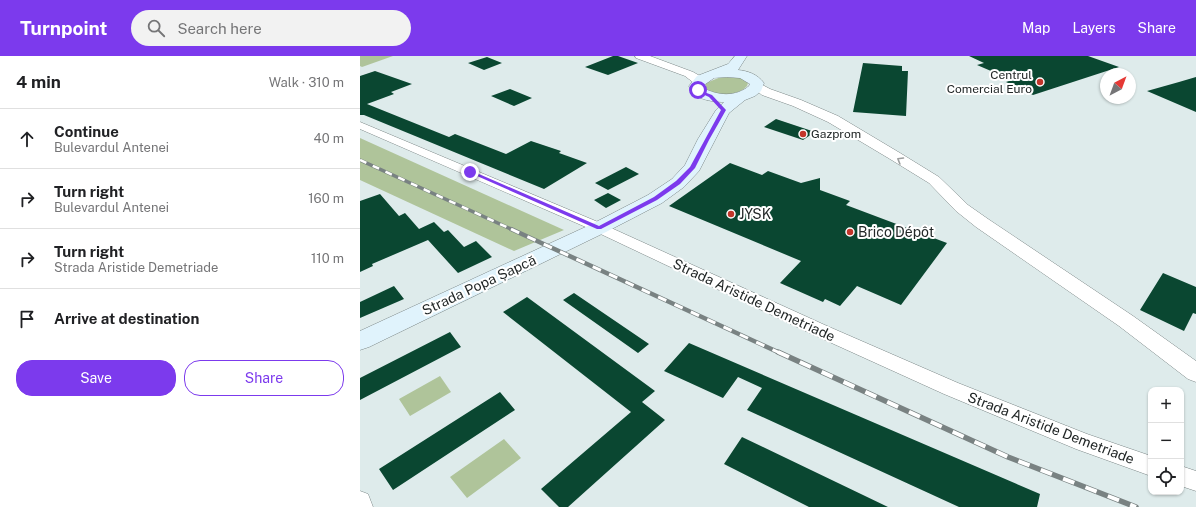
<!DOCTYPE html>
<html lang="en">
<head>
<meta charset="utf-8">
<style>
	:root { --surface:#fff; --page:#f2f2f2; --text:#202124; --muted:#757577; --line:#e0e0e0; --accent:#7c3aed }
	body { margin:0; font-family:"Public Sans",sans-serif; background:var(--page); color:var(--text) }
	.controls { position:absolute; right:12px; bottom:12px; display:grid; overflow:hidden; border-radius:8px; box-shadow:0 1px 3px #0004 }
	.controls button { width:36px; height:36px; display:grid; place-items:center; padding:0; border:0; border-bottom:1px solid var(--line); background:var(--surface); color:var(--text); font:20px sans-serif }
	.compass { position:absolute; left:740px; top:12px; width:36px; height:36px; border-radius:50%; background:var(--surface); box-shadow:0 1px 3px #0004; rotate:41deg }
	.stop { position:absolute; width:12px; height:12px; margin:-9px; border:3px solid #7c3aed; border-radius:50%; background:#fff }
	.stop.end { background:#7c3aed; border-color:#fff; box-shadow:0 1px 4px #0008 }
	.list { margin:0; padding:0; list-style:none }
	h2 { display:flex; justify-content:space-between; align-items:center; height:52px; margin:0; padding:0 16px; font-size:17px }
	h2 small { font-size:13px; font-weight:400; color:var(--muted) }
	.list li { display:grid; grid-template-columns:26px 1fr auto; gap:12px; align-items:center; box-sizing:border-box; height:60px; padding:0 16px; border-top:1px solid var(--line) }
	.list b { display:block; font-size:15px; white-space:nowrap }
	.list p { margin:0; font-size:13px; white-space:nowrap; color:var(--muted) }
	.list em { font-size:13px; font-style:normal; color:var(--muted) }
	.actions { display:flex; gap:8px; padding:12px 16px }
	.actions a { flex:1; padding:9px 0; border:1px solid var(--accent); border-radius:16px; text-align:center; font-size:14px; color:var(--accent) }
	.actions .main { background:var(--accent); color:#fff }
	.icon { flex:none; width:22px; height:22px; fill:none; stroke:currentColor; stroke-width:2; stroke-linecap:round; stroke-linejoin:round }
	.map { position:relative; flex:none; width:836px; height:451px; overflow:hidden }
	header { display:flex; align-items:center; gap:24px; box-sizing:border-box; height:56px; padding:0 20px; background:var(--accent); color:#fff }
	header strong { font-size:19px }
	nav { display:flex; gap:22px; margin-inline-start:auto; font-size:14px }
	.search { width:280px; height:36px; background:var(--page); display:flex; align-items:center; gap:10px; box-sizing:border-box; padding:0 14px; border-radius:22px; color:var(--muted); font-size:15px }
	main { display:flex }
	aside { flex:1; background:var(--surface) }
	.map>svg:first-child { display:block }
</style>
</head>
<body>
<header>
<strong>Turnpoint</strong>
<div class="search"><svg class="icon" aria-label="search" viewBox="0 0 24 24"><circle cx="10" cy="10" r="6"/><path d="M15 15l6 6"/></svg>Search here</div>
<nav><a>Map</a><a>Layers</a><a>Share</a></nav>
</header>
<main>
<aside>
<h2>4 min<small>Walk · 310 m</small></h2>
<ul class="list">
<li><svg class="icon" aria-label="ahead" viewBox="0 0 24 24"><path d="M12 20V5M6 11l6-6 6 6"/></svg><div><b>Continue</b><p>Bulevardul Antenei</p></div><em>40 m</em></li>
<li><svg class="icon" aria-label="right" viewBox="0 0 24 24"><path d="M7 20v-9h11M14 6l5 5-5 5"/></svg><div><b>Turn right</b><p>Bulevardul Antenei</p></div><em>160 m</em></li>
<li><svg class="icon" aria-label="right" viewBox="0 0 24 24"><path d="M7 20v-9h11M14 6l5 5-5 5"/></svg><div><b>Turn right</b><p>Strada Aristide Demetriade</p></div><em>110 m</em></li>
<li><svg class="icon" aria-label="arrive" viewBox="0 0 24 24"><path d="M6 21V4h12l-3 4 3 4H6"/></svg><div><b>Arrive at destination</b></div></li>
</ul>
<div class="actions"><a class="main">Save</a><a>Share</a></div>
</aside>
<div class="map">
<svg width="836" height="451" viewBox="0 0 836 451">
	<rect width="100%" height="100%" fill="#deebeb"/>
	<path fill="#afc49a" d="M 0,0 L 33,0 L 2,11 L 0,10 Z
		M 361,21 L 381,22 L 388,27 L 387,30 C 378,40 355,42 345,32 L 346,27 Z
		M 0,82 L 204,174 L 154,195 L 0,124 Z
		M 80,320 L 91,336 L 50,360 L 39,343 Z
		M 144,383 L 161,402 L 107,442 L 90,421 Z"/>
	<path fill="#0a4731" d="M 253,0 L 258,0 L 278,7 L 248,19 L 225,11 Z
		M 609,0 L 728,0 L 759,11 L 673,39 L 646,26 L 652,24 L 617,9 L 624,7 Z
		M 127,1 L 142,7 L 124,14 L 108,7 Z
		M 503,7 L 542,10 L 542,15 L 548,15 L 546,60 L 493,56 Z
		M 15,15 L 52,28 L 31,36 L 34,38 L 7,48 L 89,81 L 95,78 L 146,98 L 171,85 L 201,95 L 199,97 L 227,107 L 184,133 L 4,59 L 0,59 L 0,20 Z
		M 836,21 L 836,56 L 787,35 L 819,26 Z
		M 150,33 L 172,42 L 154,50 L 131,40 Z
		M 416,63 L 455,76 L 443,84 L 404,71 Z
		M 370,107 L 402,119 L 408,115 L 441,127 L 460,122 L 460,134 L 490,145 L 486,149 L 587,187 L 541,249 L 497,230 L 480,250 L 465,243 L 463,246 L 420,227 L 441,205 L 309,150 Z
		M 266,111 L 279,118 L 248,134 L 235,127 Z
		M 248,137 L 261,144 L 246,152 L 234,144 Z
		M 20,138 L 39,160 L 45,157 L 59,173 L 74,166 L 84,176 L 88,174 L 104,191 L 116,185 L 132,201 L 98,217 L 68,184 L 12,208 L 13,210 L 0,216 L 0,145 Z
		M 803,217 L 836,231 L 836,258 L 833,257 L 824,275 L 780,254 Z
		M 34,230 L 44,243 L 0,262 L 0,246 Z
		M 214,237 L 289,288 L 278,297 L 203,244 Z
		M 167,241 L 295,335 L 282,346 L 305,364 L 208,451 L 199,451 L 181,433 L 271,356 L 143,256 Z
		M 90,276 L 101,291 L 0,344 L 0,322 Z
		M 329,287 L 680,438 L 677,451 L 599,451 L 387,354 L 402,332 L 378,321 L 363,342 L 304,315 Z
		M 140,336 L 155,354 L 33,434 L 19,413 Z
		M 382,381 L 528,451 L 449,451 L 364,408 Z"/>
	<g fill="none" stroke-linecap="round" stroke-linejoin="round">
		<defs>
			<path id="minor" d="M 0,66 L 238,166 L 467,270 L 598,327 L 727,378 L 791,400 L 791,420 L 716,393 L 584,338 L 454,279 L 228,172 L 0,73 Z
				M 821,410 L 836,415 L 836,435 L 821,430 Z
				M 0,435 L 8,438 L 13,451 L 0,451 Z"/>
			<path id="tertiary" d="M 275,0 L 290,0 L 333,16 L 340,20 L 344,25 L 342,27 L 334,27 L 325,20 L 276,2 Z
				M 397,26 L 410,33 L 441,44 L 478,60 L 540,97 L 579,121 L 608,149 L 628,163 L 773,260 L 836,305 L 836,326 L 828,323 L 759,270 L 616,171 L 596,155 L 569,127 L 530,103 L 468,66 L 433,50 L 402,39 L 391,30 L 393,27 Z"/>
			<path id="secondary" d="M 375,0 L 387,0 L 378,14 C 388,15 397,18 404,27 L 401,35 L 395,40 L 385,44 L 369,57 L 339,115 L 324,131 L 302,147 L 246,176 L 9,291 L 0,294 L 0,275 L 232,168 L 288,139 L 312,123 L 325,109 L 338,83 L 356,54 L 364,46 C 352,46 332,43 329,30 L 337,20 L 368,8 ZM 367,21 L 380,22 L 390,28 L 389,30 C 376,41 358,40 343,32 L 344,29 L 354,22 Z"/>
		</defs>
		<use href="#minor" stroke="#7d8888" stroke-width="1"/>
		<use href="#tertiary" stroke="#7d8888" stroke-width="1"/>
		<use href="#secondary" stroke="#7d8888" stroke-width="1"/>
		<use href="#minor" fill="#fff" fill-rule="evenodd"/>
		<use href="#tertiary" fill="#fff" fill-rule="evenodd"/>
		<use href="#secondary" fill="#e0f3fc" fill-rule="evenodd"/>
		<defs>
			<path id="rail-far2" d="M 0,104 L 153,174"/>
			<path id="rail-far1" d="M 151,173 L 420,297"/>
			<path id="rail" d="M 418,296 L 648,401 L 776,451"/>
		</defs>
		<use href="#rail-far2" stroke="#798282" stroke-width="3.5"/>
		<use href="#rail-far1" stroke="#798282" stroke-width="4.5"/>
		<use href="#rail" stroke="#798282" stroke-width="5.5"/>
		<use href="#rail-far2" stroke="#fff" stroke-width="2.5" stroke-dasharray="7" stroke-linecap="butt"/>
		<use href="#rail-far1" stroke="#fff" stroke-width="3" stroke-dasharray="9" stroke-linecap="butt"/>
		<use href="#rail" stroke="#fff" stroke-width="4" stroke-dasharray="12" stroke-linecap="butt"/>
	</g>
	<defs><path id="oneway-chevron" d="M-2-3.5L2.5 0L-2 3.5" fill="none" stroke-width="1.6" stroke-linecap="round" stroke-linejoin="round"/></defs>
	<use stroke="#9c9e9e" href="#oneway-chevron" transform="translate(540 104) rotate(-149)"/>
	<path fill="#7c3aed" d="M 336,33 L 352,39 L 366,54 L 349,84 L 335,112 L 320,128 L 297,144 L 241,173 L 237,173 L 108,116 L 112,115 L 239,170 L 294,141 L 316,125 L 330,111 L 361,54 L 349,41 L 336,35 Z"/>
	<g fill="#c2352a" stroke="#fff" stroke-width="1.5">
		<circle cx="680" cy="26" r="4"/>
		<circle cx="443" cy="78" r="4"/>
		<circle cx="371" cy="158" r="4"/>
		<circle cx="490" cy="176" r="4"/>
	</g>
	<g text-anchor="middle" stroke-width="4" stroke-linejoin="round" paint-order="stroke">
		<g font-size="12" fill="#222727" stroke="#fff" text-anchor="end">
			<text x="672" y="23">Centrul<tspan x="672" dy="14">Comercial Euro</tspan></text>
			<text x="451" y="82" text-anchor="start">Gazprom</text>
		</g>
		<g font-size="14" fill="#222727" stroke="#fff" text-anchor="start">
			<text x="379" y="163">JYSK</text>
			<text x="498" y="181">Brico Dépôt</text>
		</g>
		<g font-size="14" fill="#222727" stroke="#fff">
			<text transform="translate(119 229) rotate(-25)" y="5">Strada Popa Șapcă</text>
			<text transform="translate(394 244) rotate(25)" y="5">Strada Aristide Demetriade</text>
			<text transform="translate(691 372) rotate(21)" y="5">Strada Aristide Demetriade</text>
		</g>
	</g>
</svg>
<div class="controls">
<button>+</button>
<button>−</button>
<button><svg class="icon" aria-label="locate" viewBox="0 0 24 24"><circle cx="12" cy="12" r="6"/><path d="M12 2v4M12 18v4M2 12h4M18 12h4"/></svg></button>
</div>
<svg class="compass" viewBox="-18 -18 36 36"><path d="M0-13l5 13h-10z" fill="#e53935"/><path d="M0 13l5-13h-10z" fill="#757577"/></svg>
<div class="stop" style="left:338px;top:34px"></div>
<div class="stop end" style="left:110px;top:116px"></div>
</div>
</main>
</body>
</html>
